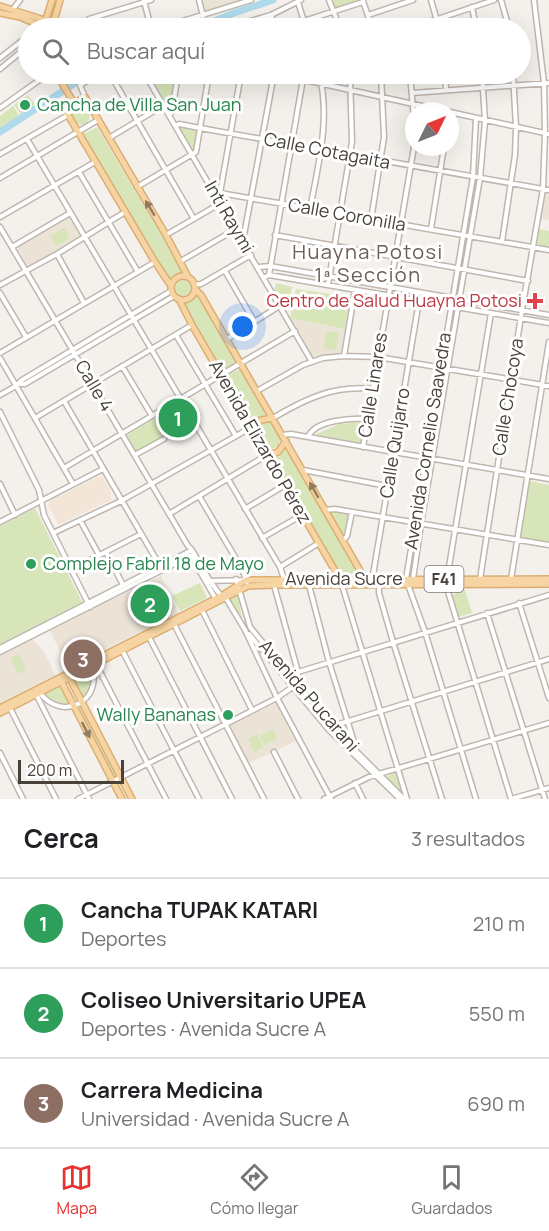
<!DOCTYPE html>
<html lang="es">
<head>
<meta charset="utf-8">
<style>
	:root { --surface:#fff; --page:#f6f6f6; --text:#202124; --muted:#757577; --line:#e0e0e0; --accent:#e8322f }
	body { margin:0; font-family:Manrope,sans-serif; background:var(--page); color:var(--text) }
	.compass { position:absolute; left:405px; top:102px; width:54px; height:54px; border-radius:50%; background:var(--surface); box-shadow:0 6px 24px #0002; rotate:47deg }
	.scale { position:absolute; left:18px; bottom:15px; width:106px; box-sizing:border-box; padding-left:6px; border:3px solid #48413a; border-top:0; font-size:16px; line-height:21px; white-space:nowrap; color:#48413a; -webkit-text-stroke:4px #fff; paint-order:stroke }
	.you { position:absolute; left:243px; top:327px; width:21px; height:21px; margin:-15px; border:4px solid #fff; border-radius:50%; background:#1a73e8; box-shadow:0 0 0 9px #1a73e833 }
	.badge { display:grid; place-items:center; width:39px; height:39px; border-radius:50%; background:var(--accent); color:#fff; font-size:20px; font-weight:700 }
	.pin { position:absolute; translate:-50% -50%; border:3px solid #fff; box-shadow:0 2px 6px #0006 }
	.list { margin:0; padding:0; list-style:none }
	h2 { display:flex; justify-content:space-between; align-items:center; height:78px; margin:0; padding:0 24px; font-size:26px }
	h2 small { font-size:20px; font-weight:400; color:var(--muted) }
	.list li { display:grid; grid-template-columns:39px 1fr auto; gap:18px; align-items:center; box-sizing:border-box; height:90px; padding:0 24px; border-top:2px solid var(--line) }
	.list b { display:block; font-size:22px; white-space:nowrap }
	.list p { margin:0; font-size:20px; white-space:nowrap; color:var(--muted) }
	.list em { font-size:20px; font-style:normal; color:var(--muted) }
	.icon { flex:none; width:33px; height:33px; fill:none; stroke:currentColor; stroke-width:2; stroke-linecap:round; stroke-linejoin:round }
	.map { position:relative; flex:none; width:549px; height:799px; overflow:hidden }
	.search { position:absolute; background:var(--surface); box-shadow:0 6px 24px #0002; left:18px; right:18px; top:18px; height:66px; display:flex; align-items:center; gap:15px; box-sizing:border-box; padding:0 21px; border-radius:33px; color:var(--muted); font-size:22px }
	.sheet { height:348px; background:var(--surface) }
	nav { display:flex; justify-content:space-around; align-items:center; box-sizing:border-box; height:84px; border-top:2px solid var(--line); background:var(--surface); font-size:16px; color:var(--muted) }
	nav a { display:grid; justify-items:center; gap:3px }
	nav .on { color:var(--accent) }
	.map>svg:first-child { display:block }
</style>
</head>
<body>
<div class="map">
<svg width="549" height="799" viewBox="0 0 549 799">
	<rect width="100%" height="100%" fill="#f4f1ec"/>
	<path fill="#f4e5d9" d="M 98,477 L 103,477 L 110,488 L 111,500 L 60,524 L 58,524 L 48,505 L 49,501 Z"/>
	<path fill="#ece3d7" d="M 203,0 L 241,0 L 205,11 Z
		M 545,194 L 549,194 L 549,220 L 541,219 Z
		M 70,215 L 81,238 L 30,267 L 28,267 L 18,250 L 18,246 Z
		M 290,318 L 345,329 L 341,353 L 339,355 L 313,358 Z
		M 161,576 L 179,613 L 68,667 L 50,631 L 51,629 Z
		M 32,639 L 44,651 L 55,675 L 0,703 L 0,655 Z
		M 276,703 L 296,741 L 249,763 L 230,725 Z"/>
	<path fill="#d7e5b8" d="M 330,0 L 358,0 L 358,1 L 334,10 Z
		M 175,76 L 171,111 L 150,77 Z
		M 28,95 L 36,106 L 22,116 L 14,105 Z
		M 13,106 L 20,117 L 0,130 L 0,116 Z
		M72 116a9 9 0 1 1 18 0a9 9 0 1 1-18 0Z
		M 178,126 L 198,129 L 194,153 Z
		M 97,127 L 184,273 L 173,275 L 169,282 L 83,134 Z
		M 64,228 L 70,238 L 56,246 L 50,236 Z
		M 539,229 L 549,231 L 549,247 L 537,245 Z
		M174 288a9 9 0 1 1 18 0a9 9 0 1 1-18 0Z
		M 276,283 L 292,287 L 291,296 L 274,292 Z
		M 296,289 L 350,297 L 345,329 L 290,318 Z
		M 197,293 L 237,362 L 223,371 L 183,302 L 190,301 Z
		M 326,332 L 339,333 L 336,350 L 324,348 Z
		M 240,369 L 266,414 L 253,422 L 226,376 Z
		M 178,406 L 188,423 L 177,429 L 167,412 Z
		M 165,412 L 176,430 L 136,453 L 126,436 Z
		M 269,421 L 272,423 L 281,438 L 278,446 L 272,449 L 267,447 L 258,431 L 261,423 Z
		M 365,422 L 363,443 L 314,435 L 340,424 Z
		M 286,447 L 359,574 L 341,574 L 272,455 L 279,453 Z
		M 530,481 L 549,485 L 549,543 L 521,538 Z
		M 35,508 L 82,602 L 0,644 L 0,526 Z
		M 331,510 L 350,514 L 345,538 L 329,512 Z
		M 200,583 L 207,598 L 180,611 L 172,596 Z
		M 465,590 L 472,613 L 458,617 L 451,595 Z
		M 237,595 L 238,595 L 243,625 L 229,600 Z
		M 19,654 L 26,670 L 18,674 L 10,658 Z
		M 89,670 C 95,679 91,692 82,698 L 73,678 Z
		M 60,685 L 61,685 L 71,705 L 55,703 L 43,694 Z
		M 81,706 L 83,708 L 116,776 L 113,775 L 79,710 Z
		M 273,730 L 277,739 L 264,745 L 260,736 Z
		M 257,734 L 263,747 L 254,752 L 248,739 Z
		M 396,772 L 402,792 L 401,793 L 386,777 Z"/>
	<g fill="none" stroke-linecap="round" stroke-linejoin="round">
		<path stroke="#aedaeb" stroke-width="7" d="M 197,28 L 234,13 L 273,0
			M 0,132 L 89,74"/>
		<defs>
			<path id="minor" d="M 199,0 L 203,16
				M 329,0 L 340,28
				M 431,0 L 439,28
				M 501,0 L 509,28
				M 144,1 L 151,28
				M 363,1 L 372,28
				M 298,2 L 306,28
				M 472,7 L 476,28
				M 13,9 L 20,0
				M 271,15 L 275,28
				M 368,15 L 413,0
				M 55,22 L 77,28
				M 37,28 L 38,28
				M 87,28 L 89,19 L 151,0
				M 160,28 L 251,0
				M 227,28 L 271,15 L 301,0
				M 282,28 L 363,2
				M 411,28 L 494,0
				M 0,58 L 28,36
				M 0,69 L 28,46
				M 145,74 L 312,362
				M 278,74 L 445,111
				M 410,74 L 414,120
				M 445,74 L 446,89
				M 91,78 L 113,79 L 167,74
				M 113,79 L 194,219
				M 412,93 L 549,83
				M 85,97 L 80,85 L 100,74
				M 0,108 L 48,74
				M 450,112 L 549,134
				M 169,115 L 172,112 L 178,74
				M 176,126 L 179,124 L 200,128 L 549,190
				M 109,138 L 164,105
				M 27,139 L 280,567 L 284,579
				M 0,154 L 68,115
				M 79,172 L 138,272
				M 0,178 L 98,120
				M 137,187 L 196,152 L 209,74
				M 220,193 L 241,74
				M 216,194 L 220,193 L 549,250
				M 310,209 C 318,166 331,117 319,74
				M 0,217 L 95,162
				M 371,220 L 384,137 L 381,74
				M 0,227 L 188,546 L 192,550 L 210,581 L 221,596 L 227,600 L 245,630 L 277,698 L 331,799
				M 431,229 L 444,147
				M 166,235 L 221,203
				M 275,235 L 528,281
				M 242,239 L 244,235 L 274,74
				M 502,242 L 515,155 L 516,127 L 513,74
				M 12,247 L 70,213
				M 57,254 L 84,303
				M 181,261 L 236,229
				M 259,267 L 270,266 L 549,315
				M 225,271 L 254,321
				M 269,275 L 303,79
				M 265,277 L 269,275 L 549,323
				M 0,285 L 57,254 L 125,212
				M 194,285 L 201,284 L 251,255
				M 328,285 L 352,142 L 350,74
				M 0,293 L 26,337
				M 491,313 L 446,585 L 511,799
				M 176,335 L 236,436
				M 227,339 L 281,305
				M 0,353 L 155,262
				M 344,356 L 355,290
				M 0,358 L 73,484
				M 122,366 L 152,416
				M 19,384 L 25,384 L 174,296
				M 257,391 L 303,365 L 323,358 L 344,356 L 378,357 L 549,386
				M 0,395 L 16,386 L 22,380 L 171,291
				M 64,401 L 160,566
				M 0,412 L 39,490 L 44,515 L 90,607
				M 35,418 L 192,325
				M 273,418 C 305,399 334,385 372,389
				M 282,435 L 291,434 L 549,479
				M 308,437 C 315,420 351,418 367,419
				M 363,447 L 414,147
				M 135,455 L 164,439
				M 64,468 L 295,331
				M 303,470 L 387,486
				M 0,484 L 15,515
				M 199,496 L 242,569 L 247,582
				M 245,509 L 285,485
				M 326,510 L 335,509 L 549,545
				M 169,514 L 267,455
				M 80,520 L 99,555
				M 0,522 L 103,469
				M 53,533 L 121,501 L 252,427
				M 262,538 L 302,515
				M 343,541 L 347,536 L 352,512
				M 106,552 L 123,585
				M 191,556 L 217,601
				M 280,567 L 319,543
				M 70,570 L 141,534
				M 236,579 L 250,627 L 332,727 L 404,799
				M 413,579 L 421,524 L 480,178 L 485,121 L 482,74
				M 480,579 L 522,310 L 543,189 L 545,134 L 544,83 L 534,0
				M 511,579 L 549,342
				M 208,581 L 246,580
				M 372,581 L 419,301
				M 309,585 L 329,662 L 355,745 L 353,747
				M 342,585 L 407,799
				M 379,585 L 379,593 L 393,642 L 442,799
				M 519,603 L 549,698
				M 202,610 L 252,710
				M 487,613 L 545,799
				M 174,624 L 264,799
				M 249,634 L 329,730 L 400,799
				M 149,637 L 232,799
				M 0,648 L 192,550
				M 122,650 L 199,799
				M 0,652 L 194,554
				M 96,664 L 166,799
				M 298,672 L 549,595
				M 40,693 C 62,722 103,702 92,666
				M 36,694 L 89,799
				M 10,708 L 56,799
				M 329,730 L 339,724 L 549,659
				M 274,752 L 298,799
				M 0,753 L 23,799
				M 355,783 L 363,799
				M 78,799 L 277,698 L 298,683 L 298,672 L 274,585
				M 324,799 L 369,777 L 549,723
				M 476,799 L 425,632 L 406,579 L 473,177 L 476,118
				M 511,799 L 549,788"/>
			<path id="major" d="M 0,6 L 44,20
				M 0,13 L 20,17 L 39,25
				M 44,20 L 46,19 L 52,0
				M 54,28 L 54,21 L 60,0
				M 61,74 L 60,80 L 74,103
				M171 288a12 12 0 1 1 24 0a12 12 0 1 1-24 0Z
				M 171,286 L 155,262 L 68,115 C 71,105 76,102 85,97 L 166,235 L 188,277
				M 195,289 L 201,295 L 362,574 L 364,580
				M 179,299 L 192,325 L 341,581
				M 252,427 L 261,420 L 273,418
				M 267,455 L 278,452 L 286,441
				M 68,675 L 132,799
				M 60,679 L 122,799
				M 0,708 L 221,596 L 246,580 L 549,579
				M 0,713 L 248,586 L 274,585 L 549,584"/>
		</defs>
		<use href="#minor" stroke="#bfb7af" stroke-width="7"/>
		<use href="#major" stroke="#dbae73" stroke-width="8"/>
		<use href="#minor" stroke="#fff" stroke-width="4"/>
		<use href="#major" stroke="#f6d4a3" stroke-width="5"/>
	</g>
	<defs><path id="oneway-solid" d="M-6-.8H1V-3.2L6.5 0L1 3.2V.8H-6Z" transform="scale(1.5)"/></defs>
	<g fill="#8e7c64">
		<use href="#oneway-solid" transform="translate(150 208) rotate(-121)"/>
		<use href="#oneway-solid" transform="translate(314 490) rotate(-120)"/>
		<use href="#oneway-solid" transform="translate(86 730) rotate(63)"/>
	</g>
	<g fill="#2e9e5b" stroke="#fff" stroke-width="2">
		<circle cx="25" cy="105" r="6"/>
		<circle cx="31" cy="564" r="6"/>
		<circle cx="228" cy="715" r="6"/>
	</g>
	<path fill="#e0444e" stroke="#fff" stroke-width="2" d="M532 292h6v6h6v6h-6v6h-6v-6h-6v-6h6z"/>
	<g text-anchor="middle" stroke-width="6" stroke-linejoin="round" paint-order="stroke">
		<rect fill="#fff" stroke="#7f7a75" stroke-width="1.5" x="424.5" y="566" width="39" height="26" rx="4.5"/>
		<g font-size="16" font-weight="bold" fill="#48413a">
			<text x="444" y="585">F41</text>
		</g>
		<g font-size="18" fill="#27864d" stroke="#fff" text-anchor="start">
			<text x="37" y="111">Cancha de Villa San Juan</text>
			<text x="43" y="570">Complejo Fabril 18 de Mayo</text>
			<text x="216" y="721" text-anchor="end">Wally Bananas</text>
		</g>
		<g font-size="18" fill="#48413a" stroke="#fff">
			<text transform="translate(327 151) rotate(11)" y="6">Calle Cotagaita</text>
			<text transform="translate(347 215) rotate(10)" y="6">Calle Coronilla</text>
			<text transform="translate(229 217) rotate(60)" y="6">Inti Raymi</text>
			<text transform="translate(373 385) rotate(-81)" y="6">Calle Linares</text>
			<text transform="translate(94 386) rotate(59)" y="6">Calle 4</text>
			<text transform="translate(508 397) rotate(-81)" y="6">Calle Chocoya</text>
			<text transform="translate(428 441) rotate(-81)" y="6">Avenida Cornelio Saavedra</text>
			<text transform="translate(260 442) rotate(60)" y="6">Avenida Elizardo Pérez</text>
			<text transform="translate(395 443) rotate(-81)" y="6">Calle Quijarro</text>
			<text x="344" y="585">Avenida Sucre</text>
			<text transform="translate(309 696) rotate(49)" y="6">Avenida Pucarani</text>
		</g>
		<g font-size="18" fill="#be3a42" stroke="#fff" text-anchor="end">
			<text x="522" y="307">Centro de Salud Huayna Potosi</text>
		</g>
		<g font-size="20" letter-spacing="1.5" fill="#6a5d52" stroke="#fff">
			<text x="368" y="259">Huayna Potosi<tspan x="368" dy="23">1ª Sección</tspan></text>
		</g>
	</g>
</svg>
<svg class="compass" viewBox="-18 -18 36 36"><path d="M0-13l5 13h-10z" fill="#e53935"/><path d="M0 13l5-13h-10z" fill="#757577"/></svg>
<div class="scale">200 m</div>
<div class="you"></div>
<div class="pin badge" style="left:178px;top:418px;background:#2e9e5b">1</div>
<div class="pin badge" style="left:150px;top:604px;background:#2e9e5b">2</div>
<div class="pin badge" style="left:83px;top:659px;background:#8d6e63">3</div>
<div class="search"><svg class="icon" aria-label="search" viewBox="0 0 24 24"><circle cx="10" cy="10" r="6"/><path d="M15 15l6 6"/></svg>Buscar aquí</div>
</div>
<section class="sheet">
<h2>Cerca<small>3 resultados</small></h2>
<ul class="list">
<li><span class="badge" style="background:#2e9e5b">1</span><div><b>Cancha TUPAK KATARI</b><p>Deportes</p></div><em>210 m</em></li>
<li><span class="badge" style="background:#2e9e5b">2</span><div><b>Coliseo Universitario UPEA</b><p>Deportes · Avenida Sucre A</p></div><em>550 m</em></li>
<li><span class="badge" style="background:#8d6e63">3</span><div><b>Carrera Medicina</b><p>Universidad · Avenida Sucre A</p></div><em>690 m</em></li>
</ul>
</section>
<nav>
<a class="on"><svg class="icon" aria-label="map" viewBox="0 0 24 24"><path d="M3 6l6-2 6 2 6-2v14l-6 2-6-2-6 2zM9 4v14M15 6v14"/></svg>Mapa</a>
<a><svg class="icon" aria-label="directions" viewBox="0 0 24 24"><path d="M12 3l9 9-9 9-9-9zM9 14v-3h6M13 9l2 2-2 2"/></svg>Cómo llegar</a>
<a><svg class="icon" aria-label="saved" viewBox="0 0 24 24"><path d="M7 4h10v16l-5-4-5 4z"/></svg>Guardados</a>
</nav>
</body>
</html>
